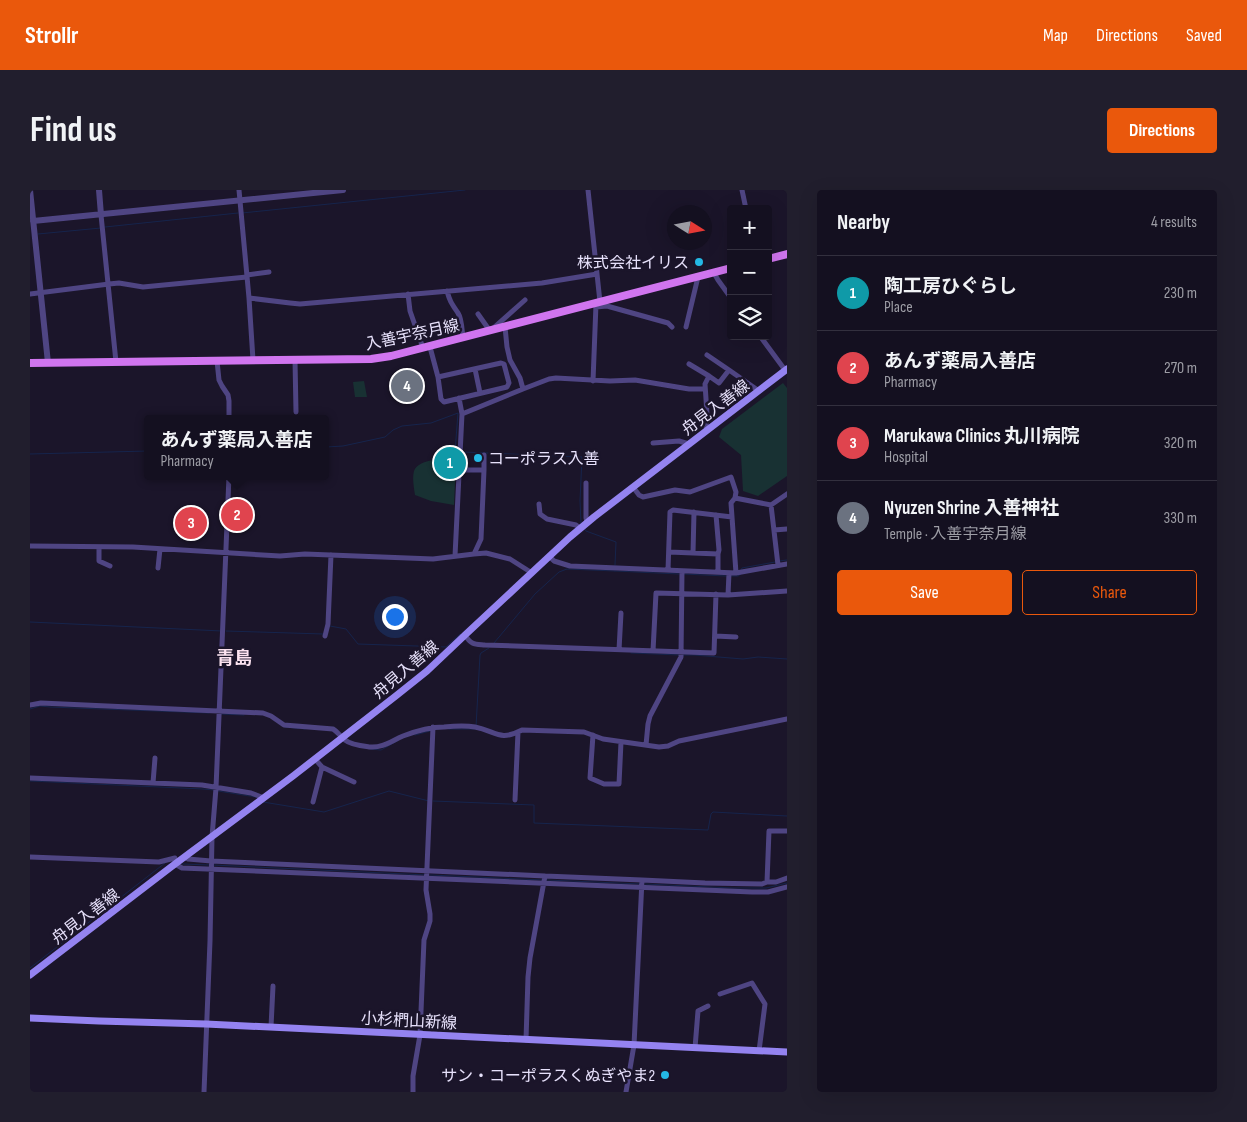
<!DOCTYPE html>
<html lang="en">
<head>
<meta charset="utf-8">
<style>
	:root { --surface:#141020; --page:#211e2d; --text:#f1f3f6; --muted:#9d9da5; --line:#33303e; --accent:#ea580c }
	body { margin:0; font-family:"Sofia Sans Condensed","Noto Sans JP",sans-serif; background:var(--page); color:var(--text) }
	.controls { position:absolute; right:15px; top:15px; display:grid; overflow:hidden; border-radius:5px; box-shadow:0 5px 20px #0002 }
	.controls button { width:45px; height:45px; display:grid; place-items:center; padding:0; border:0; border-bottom:1px solid var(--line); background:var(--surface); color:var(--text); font:25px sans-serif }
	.compass { position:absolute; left:637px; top:15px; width:45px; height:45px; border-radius:50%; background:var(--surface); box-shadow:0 5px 20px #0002; rotate:101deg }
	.you { position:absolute; left:364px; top:426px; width:18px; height:18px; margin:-12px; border:4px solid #fff; border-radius:50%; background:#1a73e8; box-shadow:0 0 0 8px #1a73e833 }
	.badge { display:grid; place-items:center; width:32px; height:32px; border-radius:50%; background:var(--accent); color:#fff; font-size:16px; font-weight:700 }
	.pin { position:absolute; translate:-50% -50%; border:2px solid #fff; box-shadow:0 1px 5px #0006 }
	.popup { position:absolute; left:114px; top:225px; width:185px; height:65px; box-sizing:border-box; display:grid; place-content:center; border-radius:5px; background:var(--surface); filter:drop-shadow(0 1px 4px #0005); font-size:16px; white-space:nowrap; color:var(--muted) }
	.popup b { font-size:19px; color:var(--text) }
	.popup::after { content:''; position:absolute; left:50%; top:100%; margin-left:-10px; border:10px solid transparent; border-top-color:var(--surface) }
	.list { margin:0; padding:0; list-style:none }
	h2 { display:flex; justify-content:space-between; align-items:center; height:65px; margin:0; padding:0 20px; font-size:21px }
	h2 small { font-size:16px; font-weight:400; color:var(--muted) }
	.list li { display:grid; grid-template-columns:32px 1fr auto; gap:15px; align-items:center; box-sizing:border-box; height:75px; padding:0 20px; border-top:1px solid var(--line) }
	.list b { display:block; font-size:19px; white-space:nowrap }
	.list p { margin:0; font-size:16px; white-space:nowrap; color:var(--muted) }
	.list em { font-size:16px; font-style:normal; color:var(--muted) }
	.actions { display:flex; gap:10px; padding:15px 20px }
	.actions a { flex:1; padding:11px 0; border:1px solid var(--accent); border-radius:5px; text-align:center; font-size:18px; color:var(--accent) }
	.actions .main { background:var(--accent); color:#fff }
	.icon { flex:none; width:28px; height:28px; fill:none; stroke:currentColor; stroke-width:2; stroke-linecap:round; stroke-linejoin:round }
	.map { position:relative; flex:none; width:757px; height:902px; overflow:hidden; border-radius:5px }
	header { display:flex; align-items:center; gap:30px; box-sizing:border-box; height:70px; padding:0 25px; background:var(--accent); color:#fff }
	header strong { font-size:24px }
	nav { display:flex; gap:28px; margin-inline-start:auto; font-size:18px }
	.intro { display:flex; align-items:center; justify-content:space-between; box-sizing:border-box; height:120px; padding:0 30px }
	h1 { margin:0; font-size:35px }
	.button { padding:12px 22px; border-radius:5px; background:var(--accent); color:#fff; font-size:18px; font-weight:700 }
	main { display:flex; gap:30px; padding:0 30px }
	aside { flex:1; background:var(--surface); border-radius:5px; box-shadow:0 5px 20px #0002 }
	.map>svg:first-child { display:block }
</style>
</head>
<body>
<header>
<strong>Strollr</strong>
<nav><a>Map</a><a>Directions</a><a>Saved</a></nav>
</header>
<div class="intro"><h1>Find us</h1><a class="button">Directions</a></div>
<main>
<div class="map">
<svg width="757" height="902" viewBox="0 0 757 902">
	<rect width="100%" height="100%" fill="#1b152a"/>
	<path fill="#183133" d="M 334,191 L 337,207 L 325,207 L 323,192 Z
		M 753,193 L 757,198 L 757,286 L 728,306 L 713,301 L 711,265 L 689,247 L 692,239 Z
		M 426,269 L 424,315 L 401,311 L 385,305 C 384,298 382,288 384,281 C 389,268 415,269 426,269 Z"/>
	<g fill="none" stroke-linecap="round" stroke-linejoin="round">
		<path stroke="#16244c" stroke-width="1" d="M 212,23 L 435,0
			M 75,37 L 208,23
			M 8,44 L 71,38
			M 296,257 L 313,256 L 355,247 L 363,240 L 372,236 L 401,233 L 428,223 L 425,262 L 429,262
			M 433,262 L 552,267 L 550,311 L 551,333
			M 0,264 L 118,261
			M 554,338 L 556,341 L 586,352 L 585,375
			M 749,371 L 757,370
			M 711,380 L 712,378 L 745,372
			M 585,381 L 649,384
			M 653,384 L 696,386
			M 700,386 L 708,386 L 711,384
			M 0,432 L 192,441
			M 300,436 L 316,439 L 328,454 L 416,457 L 430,444 L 431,445
			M 196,441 L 293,444
			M 464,453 L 505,404 L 529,382 L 537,379 L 585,381
			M 601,463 L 649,465
			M 653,465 L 664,465 L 713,469 L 728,467 L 757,469
			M 0,519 L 10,516 L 20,517 L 179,523
			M 190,524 L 214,525
			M 255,537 L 275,539
			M 446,537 L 450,465 L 451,463 L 459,458
			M 419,539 L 445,539
			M 385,545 L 400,541
			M 340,559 L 351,560 L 369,550
			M 0,591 L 173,599 L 184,600
			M 188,601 L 226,607
			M 403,611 L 504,615 L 504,633 L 678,640 L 681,624 L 683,622 L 757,626
			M 233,612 L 294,622 L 359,601 L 399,611
			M 152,674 L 179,675
			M 183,675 L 396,685
			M 400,685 L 513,690
			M 517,690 L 611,694
			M 615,694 L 702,698 L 736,698 L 757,693
			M 0,778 L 135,673"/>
		<path stroke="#4f4583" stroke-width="5" d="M 209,0 L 219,108 L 223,170
			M 558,0 L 570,112
			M 712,0 L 716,19
			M 71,25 L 86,172
			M 684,83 L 688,90 L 701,108
			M 217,85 L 239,82
			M 417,101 C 420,112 422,114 428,123 C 432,129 432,141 433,148
			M 0,104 L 79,94 L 89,93 L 113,97 L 217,87
			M 378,104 L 380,121 L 393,158
			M 219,108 L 260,113 L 270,114 L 512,93 L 567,84
			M 566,117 L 577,116 L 638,133 L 642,137
			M 448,124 L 460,141 L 495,110
			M 656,137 L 668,87
			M 730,146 L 755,180
			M 400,157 L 408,187 L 471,173 L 474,174 L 479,193 L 477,197 L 414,212 L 411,209 L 408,187
			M 677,165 L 699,180
			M 265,170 L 266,222
			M 187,171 L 189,190 L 192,196 L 198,205 L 199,211 L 199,229
			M 659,174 L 679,186
			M 445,179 L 450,203
			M 563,191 L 566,114
			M 493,199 L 519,189 L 526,188 L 580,191 L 605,190 L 659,199 L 675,199
			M 429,208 L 432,224
			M 677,240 L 676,237 L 677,224 L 675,194 L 679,186 L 689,193 L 699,180 L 729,201
			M 623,253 L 649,251 L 659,254
			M 429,280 L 454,280 L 451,349 L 444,364
			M 454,280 L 454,265
			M 556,293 L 556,328 L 557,332
			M 603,297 L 609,305 L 613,307 L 645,300 L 660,302 L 701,287 L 706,302 L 705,308
			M 509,314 L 510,324 L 517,329 L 546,335 L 550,338
			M 744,340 L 757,339
			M 0,356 L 103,357 L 250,366 L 275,364 L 403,369 L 444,364 L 456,363 L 480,369 L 502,383
			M 69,357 L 69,371 L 80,376
			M 639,362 L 688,364 L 689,360 L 686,325
			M 663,363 L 664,322
			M 688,364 L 688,382
			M 425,366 L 432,224 L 493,199 L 490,188 L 480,170 L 477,157 L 475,137
			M 519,366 L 524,371 L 540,376 L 706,383 L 757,374
			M 748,375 L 741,315 L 757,304
			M 128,378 L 130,359
			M 638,380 L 640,322 L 643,320 L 702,327
			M 706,383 L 701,313 L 705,308 L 741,315
			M 698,405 L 699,383
			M 435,445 C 441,455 445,454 455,455 L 684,463 L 686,404
			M 295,446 L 298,434 L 301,365
			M 685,446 L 706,447
			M 589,460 L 591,423
			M 623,461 L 626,403 L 698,405 L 757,401
			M 0,515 L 11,513 L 233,523 L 241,526 L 254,535 L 303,539 C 308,542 310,546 315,550 C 321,555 332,556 340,557 C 353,558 361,551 373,546 C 386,541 399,537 414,537 C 423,536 435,535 445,537 C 466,541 469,552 492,540 L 554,542 L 573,549 L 629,557 L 638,556 L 649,551 L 757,529
			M 563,545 L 560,588 L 574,594 L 589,594 L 591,552
			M 616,555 L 618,534 L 620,526 L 651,467 L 652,381
			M 292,577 L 324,592
			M 0,588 L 172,595 L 221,603 L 234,608
			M 123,593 L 125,568
			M 485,610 L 488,542
			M 283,612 L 292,577 L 285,569
			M 757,641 L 739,641 L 737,692 L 746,692 L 757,688
			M 0,667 L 129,672 L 145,668 L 145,674 L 152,678 L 722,702 L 738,702 L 757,697
			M 154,667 L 158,669 L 181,671 L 515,686 L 500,768 L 498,787 L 496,850
			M 515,686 L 612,690 L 604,855 L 596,902
			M 612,690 L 675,693 L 732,694 L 737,692
			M 690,804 L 722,793 L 735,814 L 729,861
			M 241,837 L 243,796
			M 665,858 L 668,821 L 678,816
			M 174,902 L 180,751 L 182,647 L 186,598 L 199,286
			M 383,902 L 383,886 L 390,845 L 394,750 L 400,731 L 400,724 L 396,700 L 403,537"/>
		<path stroke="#4f4583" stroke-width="6" d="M 0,0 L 18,173
			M 69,0 L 71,25
			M 3,31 L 313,0"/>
		<path stroke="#9483f0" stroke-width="7" d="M 0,785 L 141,677 L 263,586 L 367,505 L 397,481 L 435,445 L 540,347 L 564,327 L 757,179
			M 0,828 L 69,831 L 176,834 L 757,862"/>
		<path stroke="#d075ef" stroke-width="8" d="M 738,69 L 757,64
			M 0,173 L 341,169 L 361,166 L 701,78"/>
	</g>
	<g fill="#24b9e5" stroke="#1b152a" stroke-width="2">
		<circle cx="669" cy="72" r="5"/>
		<circle cx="448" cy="268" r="5"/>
		<circle cx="635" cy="885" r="5"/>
	</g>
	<g text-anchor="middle" stroke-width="5" stroke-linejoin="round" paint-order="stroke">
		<g font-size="16" fill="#e7e1fb" stroke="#1b152a" text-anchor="end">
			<text x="659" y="78">株式会社イリス</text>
			<text x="458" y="274" text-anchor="start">コーポラス入善</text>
			<text x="625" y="891">サン・コーポラスくぬぎやま2</text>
		</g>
		<g font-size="16" fill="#e7e1fb" stroke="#1b152a">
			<text transform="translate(382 144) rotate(-12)" y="6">入善宇奈月線</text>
			<text transform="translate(685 217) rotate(-37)" y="6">舟見入善線</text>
			<text transform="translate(375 479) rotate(-40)" y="6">舟見入善線</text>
			<text transform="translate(55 726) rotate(-37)" y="6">舟見入善線</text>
			<text transform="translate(379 830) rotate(3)" y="6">小杉椚山新線</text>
		</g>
		<g font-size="18" font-weight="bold" fill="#fce3f0" stroke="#1b152a">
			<text x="204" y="474">青島</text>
		</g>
	</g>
</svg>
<div class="controls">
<button>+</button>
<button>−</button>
<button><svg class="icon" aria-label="layers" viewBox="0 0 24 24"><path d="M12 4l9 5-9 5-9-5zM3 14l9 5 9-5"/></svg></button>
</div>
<svg class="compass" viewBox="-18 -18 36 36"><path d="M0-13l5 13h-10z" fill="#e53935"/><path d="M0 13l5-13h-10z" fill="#9d9da5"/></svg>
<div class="you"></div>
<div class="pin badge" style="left:420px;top:273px;background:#0f9aa8">1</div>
<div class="pin badge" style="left:207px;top:325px;background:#e0444e">2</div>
<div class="popup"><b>あんず薬局入善店</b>Pharmacy</div>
<div class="pin badge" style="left:161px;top:333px;background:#e0444e">3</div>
<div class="pin badge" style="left:377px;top:196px;background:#6b7280">4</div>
</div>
<aside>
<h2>Nearby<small>4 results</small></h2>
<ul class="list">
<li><span class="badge" style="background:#0f9aa8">1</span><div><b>陶工房ひぐらし</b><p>Place</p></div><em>230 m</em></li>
<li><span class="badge" style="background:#e0444e">2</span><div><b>あんず薬局入善店</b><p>Pharmacy</p></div><em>270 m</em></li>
<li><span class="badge" style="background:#e0444e">3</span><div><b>Marukawa Clinics 丸川病院</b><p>Hospital</p></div><em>320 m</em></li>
<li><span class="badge" style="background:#6b7280">4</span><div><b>Nyuzen Shrine 入善神社</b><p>Temple · 入善宇奈月線</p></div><em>330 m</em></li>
</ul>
<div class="actions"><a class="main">Save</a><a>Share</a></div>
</aside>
</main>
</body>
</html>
